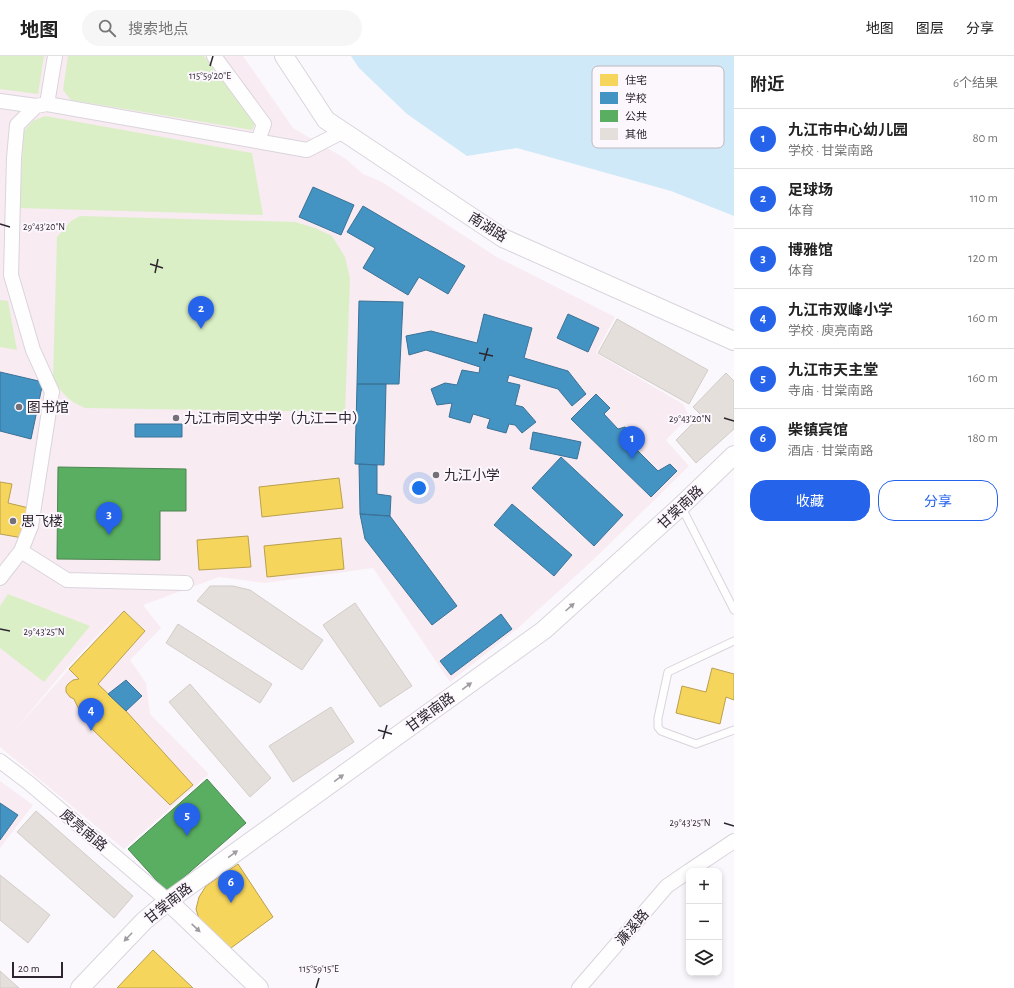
<!DOCTYPE html>
<html lang="zh">
<head>
<meta charset="utf-8">
<style>
	:root { --surface:#fff; --page:#f6f6f6; --text:#222; --muted:#767676; --line:#e0e0e0; --accent:#2563eb }
	body { margin:0; font-family:"Alegreya Sans","Noto Sans SC",sans-serif; background:var(--page); color:var(--text) }
	.controls { position:absolute; right:12px; bottom:12px; display:grid; overflow:hidden; border-radius:8px; box-shadow:0 2px 6px #0003 }
	.controls button { width:36px; height:36px; display:grid; place-items:center; padding:0; border:0; border-bottom:1px solid var(--line); background:var(--surface); color:var(--text); font:20px sans-serif }
	.scale { position:absolute; left:12px; bottom:10px; width:51px; box-sizing:border-box; padding-left:4px; border:2px solid #2d252f; border-top:0; font-size:11px; line-height:14px; white-space:nowrap; color:#2d252f; -webkit-text-stroke:3px #fbf7fd; paint-order:stroke }
	.you { position:absolute; left:419px; top:432px; width:14px; height:14px; margin:-10px; border:3px solid #fff; border-radius:50%; background:#1a73e8; box-shadow:0 0 0 6px #1a73e833 }
	.badge { display:grid; place-items:center; width:26px; height:26px; border-radius:50%; background:var(--accent); color:#fff; font-size:13px; font-weight:700 }
	.pin { position:absolute; translate:-50% -33px; filter:drop-shadow(0 1px 2px #0008) }
	.pin::after { content:''; position:absolute; top:21px; width:14px; height:12px; background:inherit; clip-path:polygon(0 0,100% 0,50% 100%) }
	.list { margin:0; padding:0; list-style:none }
	h2 { display:flex; justify-content:space-between; align-items:center; height:52px; margin:0; padding:0 16px; font-size:17px }
	h2 small { font-size:13px; font-weight:400; color:var(--muted) }
	.list li { display:grid; grid-template-columns:26px 1fr auto; gap:12px; align-items:center; box-sizing:border-box; height:60px; padding:0 16px; border-top:1px solid var(--line) }
	.list b { display:block; font-size:15px; white-space:nowrap }
	.list p { margin:0; font-size:13px; white-space:nowrap; color:var(--muted) }
	.list em { font-size:13px; font-style:normal; color:var(--muted) }
	.actions { display:flex; gap:8px; padding:12px 16px }
	.actions a { flex:1; padding:9px 0; border:1px solid var(--accent); border-radius:16px; text-align:center; font-size:14px; color:var(--accent) }
	.actions .main { background:var(--accent); color:#fff }
	.icon { flex:none; width:22px; height:22px; fill:none; stroke:currentColor; stroke-width:2; stroke-linecap:round; stroke-linejoin:round }
	.map { position:relative; flex:none; width:734px; height:932px; overflow:hidden }
	header { display:flex; align-items:center; gap:24px; box-sizing:border-box; height:56px; padding:0 20px; background:var(--surface); border-bottom:1px solid var(--line) }
	header strong { font-size:19px }
	nav { display:flex; gap:22px; margin-inline-start:auto; font-size:14px }
	.search { width:280px; height:36px; background:var(--page); display:flex; align-items:center; gap:10px; box-sizing:border-box; padding:0 14px; border-radius:22px; color:var(--muted); font-size:15px }
	main { display:flex }
	aside { flex:1; background:var(--surface) }
	.map>svg:first-child { display:block }
</style>
</head>
<body>
<header>
<strong>地图</strong>
<div class="search"><svg class="icon" aria-label="search" viewBox="0 0 24 24"><circle cx="10" cy="10" r="6"/><path d="M15 15l6 6"/></svg>搜索地点</div>
<nav><a>地图</a><a>图层</a><a>分享</a></nav>
</header>
<main>
<div class="map">
<svg width="734" height="932" viewBox="0 0 734 932">
	<rect width="100%" height="100%" fill="#faf8fc"/>
	<path fill="#f8ebf1" fill-rule="evenodd" d="M 0,0 L 243,0 L 293,72 L 346,103 L 363,118 L 382,126 L 495,200 L 615,261 L 596,297 L 683,348 L 689,360 L 666,384 L 689,410 L 593,504 L 517,573 L 450,626 L 373,512 L 265,527 L 219,521 L 143,549 L 161,572 L 130,604 L 146,627 L 150,658 L 209,718 L 124,793 L 0,691 ZM 110,566 L 110,567 L 15,674 L 65,614 Z
		M 0,725 L 33,749 L 0,792 Z"/>
	<path fill="#dbefc6" d="M 0,0 L 44,0 L 38,38 L 0,33 Z
		M 68,0 L 204,0 L 255,68 L 252,74 L 71,44 L 63,34 Z
		M 45,60 L 252,97 L 263,159 L 19,152 L 24,75 L 33,65 Z
		M 80,160 L 295,166 L 315,172 L 332,180 L 345,201 L 350,223 L 345,356 L 85,352 C 70,346 61,337 53,323 L 57,181 L 71,165 Z
		M 0,244 L 8,245 L 17,294 L 0,291 Z
		M 8,538 L 90,570 L 44,626 L 0,592 L 0,550 Z"/>
	<path fill="#cfe9f8" d="M 351,0 L 734,0 L 734,160 L 671,135 L 517,92 L 467,100 L 407,58 L 359,12 Z"/>
	<path fill="#f6d55c" stroke="#baa04e" d="M 339,422 L 343,452 L 262,461 L 259,431 Z
		M 0,426 L 12,428 L 8,447 L 29,452 L 23,482 L 0,478 Z
		M 248,480 L 251,511 L 199,514 L 197,484 Z
		M 341,482 L 344,513 L 267,521 L 264,490 Z
		M 124,555 L 145,575 L 98,628 L 126,655 L 193,729 L 170,749 L 89,670 L 82,660 L 74,643 L 70,641 L 66,636 L 66,631 L 68,628 L 73,624 L 79,623 L 69,613 Z
		M 712,612 L 734,618 L 734,644 L 726,641 L 720,668 L 676,657 L 682,630 L 706,636 Z
		M 238,808 L 273,861 L 231,892 L 199,863 L 196,853 L 199,841 L 206,830 Z
		M 153,894 L 193,932 L 117,932 Z"/>
	<path fill="#4393c3" stroke="#3c7297" d="M 313,131 L 354,149 L 341,179 L 299,161 Z
		M 363,150 L 465,210 L 448,238 L 419,221 L 408,239 L 363,212 L 375,192 L 347,176 Z
		M 359,245 L 403,246 L 399,328 L 357,328 Z
		M 484,258 L 532,272 L 524,302 L 568,315 L 586,338 L 572,350 L 558,333 L 509,319 L 507,326 L 520,329 L 515,349 L 523,351 L 536,366 L 522,377 L 515,369 L 509,368 L 506,377 L 487,372 L 490,363 L 473,358 L 470,367 L 449,361 L 452,347 L 437,349 L 431,333 L 445,327 L 457,329 L 462,314 L 479,317 L 480,311 L 426,294 L 409,299 L 406,280 L 431,275 L 477,287 Z
		M 568,258 L 599,272 L 588,296 L 557,282 Z
		M 0,316 L 43,326 L 31,383 L 0,375 Z
		M 357,328 L 386,328 L 384,409 L 355,408 Z
		M 596,338 L 610,352 L 604,358 L 618,373 L 625,371 L 637,382 L 635,392 L 658,415 L 670,408 L 677,415 L 651,441 L 571,363 Z
		M 135,368 L 182,368 L 182,381 L 135,381 Z
		M 533,376 L 581,386 L 577,403 L 530,393 Z
		M 561,401 L 623,459 L 594,490 L 532,432 Z
		M 359,408 L 377,409 L 377,438 L 391,440 L 390,460 L 360,458 Z
		M 512,448 L 572,499 L 554,520 L 494,469 Z
		M 360,458 L 390,460 L 457,550 L 432,569 L 365,483 Z
		M 501,558 L 512,573 L 451,619 L 440,605 Z
		M 126,624 L 142,640 L 126,655 L 108,638 Z
		M 0,747 L 18,759 L 0,784 Z"/>
	<path fill="#5aae61" stroke="#4c8552" d="M 58,411 L 186,413 L 186,455 L 160,455 L 160,504 L 57,503 Z
		M 207,723 L 246,767 L 167,836 L 128,793 Z"/>
	<path fill="#e4dfdb" stroke="#d2cdc9" d="M 617,263 L 708,314 L 689,348 L 598,297 Z
		M 726,317 L 734,325 L 734,373 L 696,407 L 676,384 L 701,359 L 693,351 Z
		M 210,530 L 233,530 L 250,534 L 323,584 L 302,614 L 197,545 Z
		M 355,547 L 412,630 L 380,651 L 323,569 Z
		M 178,568 L 272,628 L 260,647 L 166,587 Z
		M 190,628 L 271,722 L 250,741 L 169,646 Z
		M 331,651 L 354,686 L 293,726 L 269,690 Z
		M 36,755 L 133,840 L 114,862 L 17,776 Z
		M 0,819 L 50,859 L 28,887 L 0,864 Z
		M 0,915 L 19,932 L 0,932 Z"/>
	<g fill="none" stroke-linecap="round" stroke-linejoin="round">
		<defs>
			<path id="service" d="M 681,450 L 734,554
				M 734,585 L 668,616 L 658,662 L 658,671 L 661,675 L 696,688 L 734,674"/>
			<path id="minor" d="M 214,0 L 264,68 L 258,85
				M 0,45 L 36,50
				M 47,48 L 55,0
				M 21,495 L 67,524 L 186,527
				M 0,522 L 21,495 L 31,470 L 52,336 L 33,294 L 11,219 L 14,102 L 17,69 L 36,50 L 47,48 L 307,94 L 344,75
				M 0,705 L 29,727 L 168,845
				M 689,815 L 734,785
				M 579,932 L 667,830 L 689,815"/>
			<path id="tertiary" d="M 284,0 L 326,64 L 503,182 L 734,285
				M 168,845 L 259,932
				M 80,932 L 144,865 L 168,845 L 544,574 L 681,450 L 734,399"/>
		</defs>
		<use href="#service" stroke="#dad4dc" stroke-width="9"/>
		<use href="#minor" stroke="#dad4dc" stroke-width="16"/>
		<use href="#tertiary" stroke="#dad4dc" stroke-width="20"/>
		<use href="#service" stroke="#fefeff" stroke-width="7"/>
		<use href="#minor" stroke="#fefeff" stroke-width="14"/>
		<use href="#tertiary" stroke="#fefeff" stroke-width="18"/>
	</g>
	<defs><path id="oneway-solid" d="M-6-.8H1V-3.2L6.5 0L1 3.2V.8H-6Z"/></defs>
	<g fill="#a09ca1">
		<use href="#oneway-solid" transform="translate(570 551) rotate(-42)"/>
		<use href="#oneway-solid" transform="translate(467 630) rotate(-36)"/>
		<use href="#oneway-solid" transform="translate(339 722) rotate(-36)"/>
		<use href="#oneway-solid" transform="translate(233 798) rotate(-36)"/>
		<use href="#oneway-solid" transform="translate(196 872) rotate(43)"/>
		<use href="#oneway-solid" transform="translate(128 881) rotate(134)"/>
	</g>
	<path fill="none" stroke="#2d252f" stroke-width="1.5" d="M 210,10 L 213,0M 0,168 L 10,171M 150,208 L 163,212M 155,217 L 158,203M 479,297 L 493,300M 484,305 L 488,292M 724,362 L 734,365M 0,573 L 10,575M 378,674 L 392,678M 383,683 L 387,669M 724,767 L 734,770M 316,932 L 319,922"/>
	<g fill="#756f77" stroke="#fbf7fd" stroke-width="1.5">
		<circle cx="19" cy="351" r="4"/>
		<circle cx="176" cy="362" r="4"/>
		<circle cx="436" cy="419" r="4"/>
		<circle cx="13" cy="465" r="4"/>
	</g>
	<g text-anchor="middle" stroke-width="4" stroke-linejoin="round" paint-order="stroke">
		<g font-size="14" fill="#2d252f" stroke="#fbf7fd">
			<text transform="translate(488 171) rotate(32)" y="5">南湖路</text>
			<text transform="translate(680 451) rotate(-43)" y="5">甘棠南路</text>
			<text transform="translate(430 656) rotate(-36)" y="5">甘棠南路</text>
			<text transform="translate(84 774) rotate(40)" y="5">庾亮南路</text>
			<text transform="translate(168 847) rotate(-38)" y="5">甘棠南路</text>
			<text transform="translate(632 871) rotate(-49)" y="5">濂溪路</text>
		</g>
		<g font-size="14" fill="#2d252f" stroke="#fbf7fd" text-anchor="start">
			<text x="27" y="356">图书馆</text>
			<text x="184" y="367">九江市同文中学（九江二中）</text>
			<text x="444" y="424">九江小学</text>
			<text x="21" y="470">思飞楼</text>
		</g>
	</g>
	<rect x="592" y="10" width="132" height="82" rx="6" fill="#fbf7fd" stroke="#bdb8bf" stroke-width="1"/>
	<rect x="600" y="18" width="18" height="12" fill="#f6d55c"/>
	<rect x="600" y="36" width="18" height="12" fill="#4393c3"/>
	<rect x="600" y="54" width="18" height="12" fill="#5aae61"/>
	<rect x="600" y="72" width="18" height="12" fill="#e4dfdb"/>
	<g font-size="11" fill="#2d252f">
		<text x="625" y="28">住宅</text>
		<text x="625" y="46">学校</text>
		<text x="625" y="64">公共</text>
		<text x="625" y="82">其他</text>
	</g>
	<g font-size="10" text-anchor="middle" fill="#2d252f" stroke="#fbf7fd" stroke-width="4" stroke-linejoin="round" paint-order="stroke">
		<text x="210" y="23">115°59'20"E</text>
		<text x="44" y="174">29°43'20"N</text>
		<text x="690" y="366">29°43'20"N</text>
		<text x="44" y="579">29°43'25"N</text>
		<text x="690" y="770">29°43'25"N</text>
		<text x="319" y="916">115°59'15"E</text>
	</g>
</svg>
<div class="controls">
<button>+</button>
<button>−</button>
<button><svg class="icon" aria-label="layers" viewBox="0 0 24 24"><path d="M12 4l9 5-9 5-9-5zM3 14l9 5 9-5"/></svg></button>
</div>
<div class="scale">20 m</div>
<div class="you"></div>
<div class="pin badge" style="left:632px;top:403px">1</div>
<div class="pin badge" style="left:201px;top:273px">2</div>
<div class="pin badge" style="left:109px;top:479px">3</div>
<div class="pin badge" style="left:91px;top:675px">4</div>
<div class="pin badge" style="left:187px;top:780px">5</div>
<div class="pin badge" style="left:231px;top:847px">6</div>
</div>
<aside>
<h2>附近<small>6个结果</small></h2>
<ul class="list">
<li><span class="badge">1</span><div><b>九江市中心幼儿园</b><p>学校 · 甘棠南路</p></div><em>80 m</em></li>
<li><span class="badge">2</span><div><b>足球场</b><p>体育</p></div><em>110 m</em></li>
<li><span class="badge">3</span><div><b>博雅馆</b><p>体育</p></div><em>120 m</em></li>
<li><span class="badge">4</span><div><b>九江市双峰小学</b><p>学校 · 庾亮南路</p></div><em>160 m</em></li>
<li><span class="badge">5</span><div><b>九江市天主堂</b><p>寺庙 · 甘棠南路</p></div><em>160 m</em></li>
<li><span class="badge">6</span><div><b>柴镇宾馆</b><p>酒店 · 甘棠南路</p></div><em>180 m</em></li>
</ul>
<div class="actions"><a class="main">收藏</a><a>分享</a></div>
</aside>
</main>
</body>
</html>
